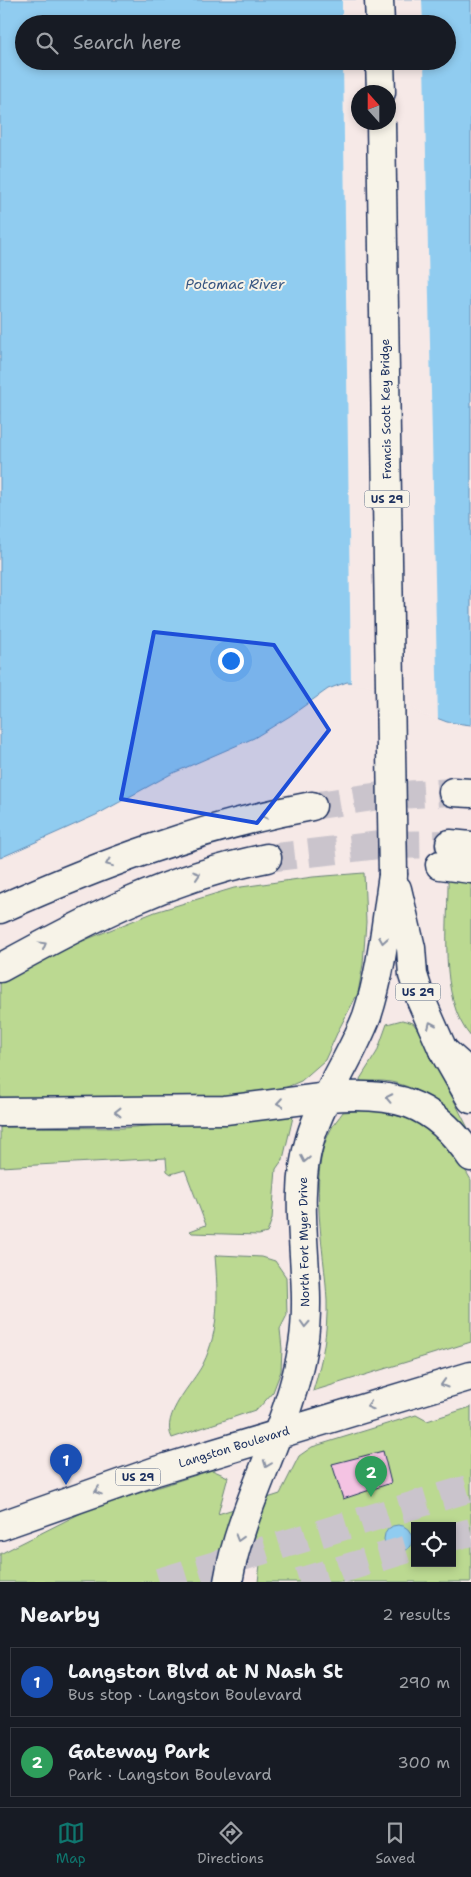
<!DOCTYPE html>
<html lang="en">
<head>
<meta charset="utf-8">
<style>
	:root { --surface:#171b24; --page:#242831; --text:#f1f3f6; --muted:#9ea1a6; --line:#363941; --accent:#0f766e }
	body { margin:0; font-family:"Shantell Sans",sans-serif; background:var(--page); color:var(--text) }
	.controls { position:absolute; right:15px; bottom:15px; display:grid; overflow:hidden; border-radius:0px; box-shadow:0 2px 8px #0003 }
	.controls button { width:45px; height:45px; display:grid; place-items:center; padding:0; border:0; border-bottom:1px solid var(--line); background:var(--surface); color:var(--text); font:25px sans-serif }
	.compass { position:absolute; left:351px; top:85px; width:45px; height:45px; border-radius:50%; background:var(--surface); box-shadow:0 2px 8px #0003; rotate:339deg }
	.you { position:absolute; left:230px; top:660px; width:18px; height:18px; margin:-12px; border:4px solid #fff; border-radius:50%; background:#1a73e8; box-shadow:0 0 0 8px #1a73e833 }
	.badge { display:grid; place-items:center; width:32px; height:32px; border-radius:50%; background:var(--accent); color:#fff; font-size:16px; font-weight:700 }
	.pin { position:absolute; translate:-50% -41px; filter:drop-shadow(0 1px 2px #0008) }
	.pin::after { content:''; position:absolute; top:26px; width:18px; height:15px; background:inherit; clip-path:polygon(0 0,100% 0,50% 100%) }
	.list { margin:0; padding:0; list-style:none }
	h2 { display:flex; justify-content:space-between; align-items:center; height:65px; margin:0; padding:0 20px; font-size:21px }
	h2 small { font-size:16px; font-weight:400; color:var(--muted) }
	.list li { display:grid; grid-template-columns:32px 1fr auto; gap:15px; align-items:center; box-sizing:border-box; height:70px; margin:0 10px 10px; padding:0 10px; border:1px solid var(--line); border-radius:0px }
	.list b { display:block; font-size:19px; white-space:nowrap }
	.list p { margin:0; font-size:16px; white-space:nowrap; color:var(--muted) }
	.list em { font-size:16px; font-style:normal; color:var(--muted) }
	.icon { flex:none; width:28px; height:28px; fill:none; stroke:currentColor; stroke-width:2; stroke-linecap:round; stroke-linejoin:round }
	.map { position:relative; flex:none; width:471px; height:1582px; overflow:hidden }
	.search { position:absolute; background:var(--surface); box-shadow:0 2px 8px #0003; left:15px; right:15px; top:15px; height:55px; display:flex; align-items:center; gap:12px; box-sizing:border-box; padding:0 18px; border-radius:28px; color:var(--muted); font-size:19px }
	.sheet { height:225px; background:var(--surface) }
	nav { display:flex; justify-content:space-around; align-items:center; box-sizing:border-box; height:70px; border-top:1px solid var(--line); background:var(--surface); font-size:14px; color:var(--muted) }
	nav a { display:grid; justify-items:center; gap:2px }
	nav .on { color:var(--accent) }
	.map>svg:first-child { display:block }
</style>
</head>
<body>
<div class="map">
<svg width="471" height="1582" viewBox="0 0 471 1582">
	<rect width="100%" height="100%" fill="#f6e9e7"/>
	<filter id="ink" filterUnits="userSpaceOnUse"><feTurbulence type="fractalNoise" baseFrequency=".02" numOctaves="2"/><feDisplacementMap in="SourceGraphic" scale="10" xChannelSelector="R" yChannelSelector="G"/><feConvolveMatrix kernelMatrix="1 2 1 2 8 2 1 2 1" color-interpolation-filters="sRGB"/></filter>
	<g filter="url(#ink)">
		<path fill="#bbd991" stroke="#6b8478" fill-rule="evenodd" d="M 364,873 L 366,922 L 363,964 L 358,993 L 339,1029 L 325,1060 L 301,1081 L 273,1093 L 191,1100 L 0,1100 L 0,983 L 80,942 L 155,912 L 234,888 L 313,877 Z
			M 448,874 L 471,878 L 471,1037 C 437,997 449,922 448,874 Z
			M 402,1020 L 413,1023 L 418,1030 L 471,1134 C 448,1107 400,1070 361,1084 L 360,1079 L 377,1052 L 387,1024 Z
			M 369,1110 C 424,1119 443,1130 471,1180 L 471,1342 L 313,1391 C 322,1362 328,1332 327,1301 C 325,1251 307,1176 330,1131 C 333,1124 339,1118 343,1112 Z
			M 285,1115 L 293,1117 L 283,1159 L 276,1169 L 272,1219 L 267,1233 L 259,1235 L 192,1233 L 190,1231 L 206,1225 L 185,1170 L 171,1174 L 167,1171 L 166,1158 L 0,1167 L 0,1127 L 122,1128 Z
			M 219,1255 L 262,1257 L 275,1261 L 286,1277 L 287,1315 L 280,1329 L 282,1349 L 281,1371 L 273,1392 L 258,1409 L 172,1438 C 160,1415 193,1384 203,1364 C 220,1330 218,1293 215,1256 Z
			M 471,1407 L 471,1582 L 258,1582 L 260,1564 L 233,1554 L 207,1560 L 203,1582 L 0,1582 L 0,1554 L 89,1509 L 212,1470 L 228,1477 L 218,1514 L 280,1494 L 299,1456 L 312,1447 L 416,1415 L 427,1421 ZM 415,1526 L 452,1526 L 452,1563 L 415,1563 Z"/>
		<path fill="#90ccf0" stroke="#618db6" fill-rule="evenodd" d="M 0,0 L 471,0 L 471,725 L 447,722 L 421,712 L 398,694 L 368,683 L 347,682 L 328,689 L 290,716 L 254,738 L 171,774 L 96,815 L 0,858 ZM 24,24 L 447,24 L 447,61 L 24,61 ZM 358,92 L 388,92 L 388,122 L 358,122 Z
			M384 1539a14 14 0 1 1 28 0a14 14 0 1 1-28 0Z"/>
		<path fill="#f6e9e7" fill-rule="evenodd" d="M 342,0 L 422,0 L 423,24 L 342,24 Z
			M 343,61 L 424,61 L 438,721 L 420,714 L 397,696 L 368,685 L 351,685 ZM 358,92 L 388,92 L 388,122 L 358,122 Z"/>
		<path fill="#f4c3e3" stroke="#1b2f5e" d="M 383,1451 L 391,1483 L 343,1499 L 332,1464 Z"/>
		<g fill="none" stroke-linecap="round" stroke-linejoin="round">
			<path stroke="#cac4cc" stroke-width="28" stroke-dasharray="28 14" stroke-linecap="butt" d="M 312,806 L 380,796 L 453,792
				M 267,858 L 380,845 L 450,844
				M 452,1537 L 471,1532
				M 159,1582 L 471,1488
				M 299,1582 L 415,1547"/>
			<defs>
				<path id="primary" d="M 0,1526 L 156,1471 L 471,1376"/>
				<path id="trunk" d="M 379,0 L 380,24
					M 380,61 L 381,92
					M 397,889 L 411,948 L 413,975 L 421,1000 L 443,1050 L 471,1099
					M 328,1097 C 393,1092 433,1100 471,1157
					M 228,1582 C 242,1500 290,1428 303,1345 C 314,1277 290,1206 310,1139 C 323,1096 351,1058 367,1016 C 382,971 386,921 393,875"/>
				<path id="motorway" d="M 453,792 L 471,793
					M 450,844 L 471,846
					M 440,865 L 471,869
					M 0,909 C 101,864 202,826 312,806
					M 0,968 C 89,919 166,878 267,858
					M 443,1050 L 471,1075
					M 0,1112 L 225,1110 L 328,1097"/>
			</defs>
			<use href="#primary" stroke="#1b2f5e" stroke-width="31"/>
			<use href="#trunk" stroke="#1b2f5e" stroke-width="31"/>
			<use href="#motorway" stroke="#1b2f5e" stroke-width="31"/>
			<use href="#primary" stroke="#f7f3e8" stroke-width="28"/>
			<use href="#trunk" stroke="#f7f3e8" stroke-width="28"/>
			<use href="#motorway" stroke="#f7f3e8" stroke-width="28"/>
			<defs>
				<path id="trunk-bridge" d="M 381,122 L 393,875"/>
			</defs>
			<use href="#trunk-bridge" stroke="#1b2f5e" stroke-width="31" stroke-linecap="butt"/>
			<use href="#trunk-bridge" stroke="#f7f3e8" stroke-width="28"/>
		</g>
		<defs><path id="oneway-chevron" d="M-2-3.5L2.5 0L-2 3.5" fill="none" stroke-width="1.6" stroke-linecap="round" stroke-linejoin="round" transform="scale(1.25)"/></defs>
		<g stroke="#8991a3">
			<use href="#oneway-chevron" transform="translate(264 815) rotate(167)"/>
			<use href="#oneway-chevron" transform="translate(109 863) rotate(158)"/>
			<use href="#oneway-chevron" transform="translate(197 875) rotate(-18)"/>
			<use href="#oneway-chevron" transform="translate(383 940) rotate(99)"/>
			<use href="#oneway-chevron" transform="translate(43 945) rotate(-29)"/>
			<use href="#oneway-chevron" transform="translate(431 1025) rotate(-114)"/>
			<use href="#oneway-chevron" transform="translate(389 1098) rotate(-168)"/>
			<use href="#oneway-chevron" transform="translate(280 1103) rotate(172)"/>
			<use href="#oneway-chevron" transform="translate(118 1112) rotate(180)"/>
			<use href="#oneway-chevron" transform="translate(305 1159) rotate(101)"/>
			<use href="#oneway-chevron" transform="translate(305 1324) rotate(93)"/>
			<use href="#oneway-chevron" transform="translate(444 1384) rotate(163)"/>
			<use href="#oneway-chevron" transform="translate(370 1406) rotate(163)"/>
			<use href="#oneway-chevron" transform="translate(267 1464) rotate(111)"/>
			<use href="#oneway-chevron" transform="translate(98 1491) rotate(161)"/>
			<use href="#oneway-chevron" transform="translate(239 1538) rotate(107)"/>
		</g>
	</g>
	<path fill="#1d4ed8" fill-opacity="0.2" stroke="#1d4ed8" stroke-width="4" stroke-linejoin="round" d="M 154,632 L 274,645 L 329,730 L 257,823 L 121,799 Z"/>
	<g text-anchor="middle" stroke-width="4" stroke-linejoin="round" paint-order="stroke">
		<g fill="#f7f3e8" stroke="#5d6a87" stroke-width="1">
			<rect x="364.5" y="490.5" width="45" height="17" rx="4"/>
			<rect x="395.5" y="983.5" width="45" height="17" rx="4"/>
			<rect x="115.5" y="1468.5" width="45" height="17" rx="4"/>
		</g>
		<g font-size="11" font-weight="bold" fill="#1b2f5e">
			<text x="387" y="503">US 29</text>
			<text x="418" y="996">US 29</text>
			<text x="138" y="1481">US 29</text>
		</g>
		<g font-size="12" fill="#1b2f5e" stroke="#f7f3e8">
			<text transform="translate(386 409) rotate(-91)" y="4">Francis Scott Key Bridge</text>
			<text transform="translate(304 1242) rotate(-91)" y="4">North Fort Myer Drive</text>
			<text transform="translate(234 1447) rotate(-17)" y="4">Langston Boulevard</text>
		</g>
		<g font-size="14" font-style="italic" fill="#385682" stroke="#f7f3e8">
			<text x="235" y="289">Potomac River</text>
		</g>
	</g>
</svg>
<div class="controls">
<button><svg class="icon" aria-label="locate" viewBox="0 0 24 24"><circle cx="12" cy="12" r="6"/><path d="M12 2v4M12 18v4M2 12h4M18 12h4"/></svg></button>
</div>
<svg class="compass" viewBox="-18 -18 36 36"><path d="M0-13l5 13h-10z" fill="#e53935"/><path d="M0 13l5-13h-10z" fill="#9ea1a6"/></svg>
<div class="you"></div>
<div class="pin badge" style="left:66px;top:1485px;background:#1a4fb4">1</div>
<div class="pin badge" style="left:371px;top:1497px;background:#2e9e5b">2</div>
<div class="search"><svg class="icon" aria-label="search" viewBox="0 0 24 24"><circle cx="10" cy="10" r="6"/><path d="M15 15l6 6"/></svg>Search here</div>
</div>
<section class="sheet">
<h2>Nearby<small>2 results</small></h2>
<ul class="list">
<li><span class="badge" style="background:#1a4fb4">1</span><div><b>Langston Blvd at N Nash St</b><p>Bus stop · Langston Boulevard</p></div><em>290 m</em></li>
<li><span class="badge" style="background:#2e9e5b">2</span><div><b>Gateway Park</b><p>Park · Langston Boulevard</p></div><em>300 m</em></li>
</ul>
</section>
<nav>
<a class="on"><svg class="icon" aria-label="map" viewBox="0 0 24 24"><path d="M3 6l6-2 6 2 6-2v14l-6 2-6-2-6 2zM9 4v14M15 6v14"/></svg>Map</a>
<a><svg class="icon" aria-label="directions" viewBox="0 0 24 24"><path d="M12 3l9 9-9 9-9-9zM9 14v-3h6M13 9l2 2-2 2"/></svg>Directions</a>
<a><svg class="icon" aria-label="saved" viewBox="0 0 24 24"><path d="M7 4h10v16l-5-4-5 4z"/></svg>Saved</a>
</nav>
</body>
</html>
